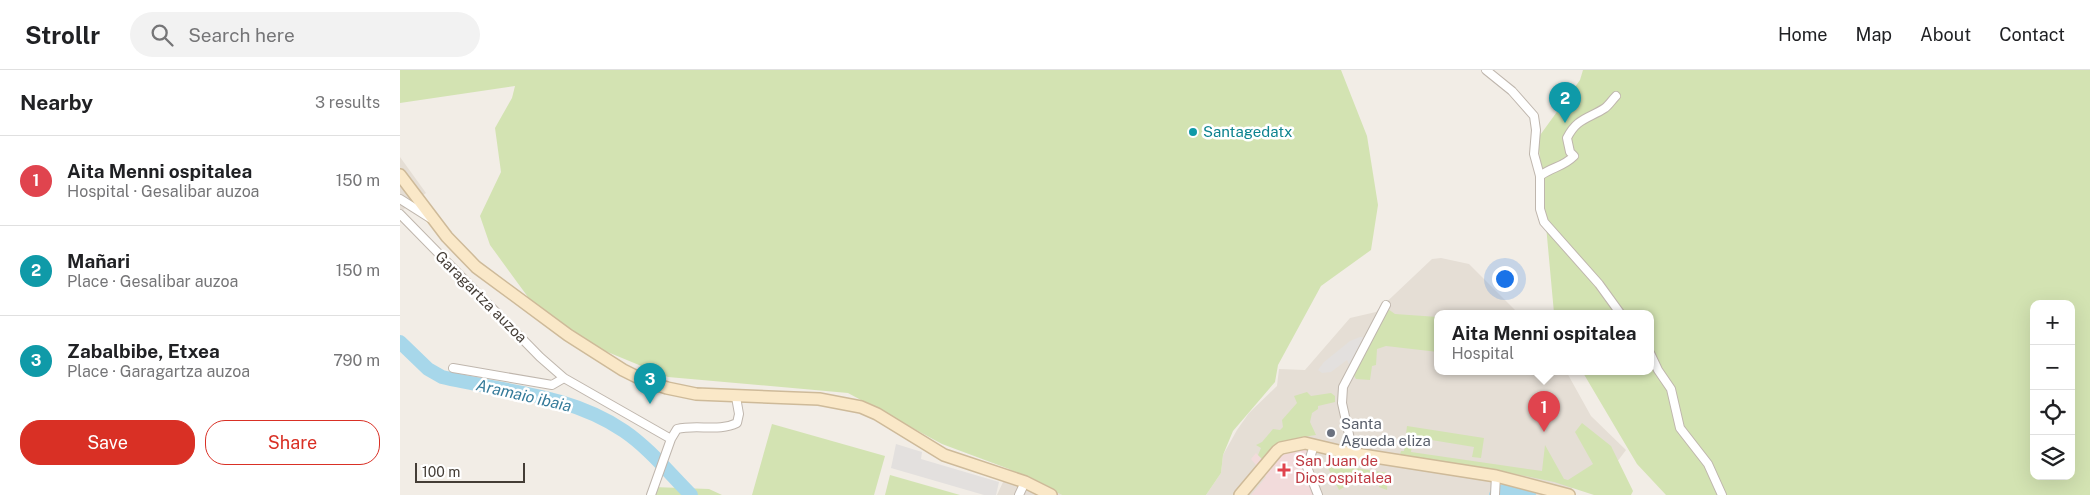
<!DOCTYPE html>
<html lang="en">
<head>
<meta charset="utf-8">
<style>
	:root { --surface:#fff; --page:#f2f2f2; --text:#202124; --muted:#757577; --line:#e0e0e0; --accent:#d93025 }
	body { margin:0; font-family:"Public Sans",sans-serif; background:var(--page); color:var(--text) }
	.controls { position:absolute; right:15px; bottom:15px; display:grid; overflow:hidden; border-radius:10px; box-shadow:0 5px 20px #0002 }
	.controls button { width:45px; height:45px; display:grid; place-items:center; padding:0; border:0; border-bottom:1px solid var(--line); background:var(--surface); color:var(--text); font:25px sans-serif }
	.scale { position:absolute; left:15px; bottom:12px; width:110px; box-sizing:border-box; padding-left:5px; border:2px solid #443d36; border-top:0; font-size:14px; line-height:18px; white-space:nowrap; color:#443d36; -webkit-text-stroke:4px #fff; paint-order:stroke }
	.you { position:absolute; left:1104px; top:208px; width:18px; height:18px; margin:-12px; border:4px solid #fff; border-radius:50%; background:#1a73e8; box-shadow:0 0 0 8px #1a73e833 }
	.badge { display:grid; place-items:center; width:32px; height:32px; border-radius:50%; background:var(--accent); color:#fff; font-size:16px; font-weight:700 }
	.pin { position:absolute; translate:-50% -41px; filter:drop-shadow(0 1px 2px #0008) }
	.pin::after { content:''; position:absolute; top:26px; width:18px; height:15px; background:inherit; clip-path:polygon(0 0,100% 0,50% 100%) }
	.popup { position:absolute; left:1034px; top:240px; width:220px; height:65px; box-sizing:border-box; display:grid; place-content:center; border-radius:10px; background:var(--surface); filter:drop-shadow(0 1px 4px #0005); font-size:16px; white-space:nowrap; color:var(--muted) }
	.popup b { font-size:19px; color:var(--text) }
	.popup::after { content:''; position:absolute; left:50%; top:100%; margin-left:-10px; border:10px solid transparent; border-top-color:var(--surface) }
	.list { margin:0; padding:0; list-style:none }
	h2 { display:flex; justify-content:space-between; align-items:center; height:65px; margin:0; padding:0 20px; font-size:21px }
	h2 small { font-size:16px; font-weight:400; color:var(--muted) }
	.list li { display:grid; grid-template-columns:32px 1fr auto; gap:15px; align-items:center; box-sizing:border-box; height:90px; padding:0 20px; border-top:1px solid var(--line) }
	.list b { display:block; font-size:19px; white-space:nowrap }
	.list p { margin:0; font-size:16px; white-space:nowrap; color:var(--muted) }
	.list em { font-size:16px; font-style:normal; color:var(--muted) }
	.actions { display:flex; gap:10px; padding:15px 20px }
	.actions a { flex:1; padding:11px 0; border:1px solid var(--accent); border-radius:20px; text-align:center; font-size:18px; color:var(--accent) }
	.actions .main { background:var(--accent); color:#fff }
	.icon { flex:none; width:28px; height:28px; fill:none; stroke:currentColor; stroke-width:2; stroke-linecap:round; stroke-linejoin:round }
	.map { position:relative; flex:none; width:1690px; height:425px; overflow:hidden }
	header { display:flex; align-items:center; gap:30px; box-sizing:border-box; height:70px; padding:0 25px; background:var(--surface); border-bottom:1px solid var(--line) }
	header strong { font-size:24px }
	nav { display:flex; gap:28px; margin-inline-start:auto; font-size:18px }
	.search { width:350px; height:45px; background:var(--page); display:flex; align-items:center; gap:12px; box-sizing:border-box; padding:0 18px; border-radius:28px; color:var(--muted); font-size:19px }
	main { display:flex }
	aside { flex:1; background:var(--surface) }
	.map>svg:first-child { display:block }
</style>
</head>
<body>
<header>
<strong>Strollr</strong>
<div class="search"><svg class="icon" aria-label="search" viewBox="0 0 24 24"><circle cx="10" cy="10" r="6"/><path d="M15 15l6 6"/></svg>Search here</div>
<nav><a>Home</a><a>Map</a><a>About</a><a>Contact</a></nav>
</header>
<main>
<aside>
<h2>Nearby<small>3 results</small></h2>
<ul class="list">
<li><span class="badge" style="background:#e0444e">1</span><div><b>Aita Menni ospitalea</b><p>Hospital · Gesalibar auzoa</p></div><em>150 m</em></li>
<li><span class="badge" style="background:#0f9aa8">2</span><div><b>Mañari</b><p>Place · Gesalibar auzoa</p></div><em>150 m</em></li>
<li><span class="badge" style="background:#0f9aa8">3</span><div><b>Zabalbibe, Etxea</b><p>Place · Garagartza auzoa</p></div><em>790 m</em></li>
</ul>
<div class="actions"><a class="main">Save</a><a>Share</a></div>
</aside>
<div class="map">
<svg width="1690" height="425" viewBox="0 0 1690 425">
	<rect width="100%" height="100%" fill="#f2ede6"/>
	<path fill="#e5ded5" d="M 0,87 L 26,123 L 0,142 Z
		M 1041,188 L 1069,194 L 1118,243 L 1038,243 L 1038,301 L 1166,301 L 1191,346 L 1226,380 L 1205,408 L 1184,411 L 1162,425 L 806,425 L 821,403 L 823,385 L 837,360 L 849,343 L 877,316 L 879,299 L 905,300 L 950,248 L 976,242 L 1032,189 Z
		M 609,399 L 636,412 L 662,425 L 597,425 Z"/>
	<path fill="#f2dbdb" d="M 904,376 L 909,386 L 901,390 L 917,425 L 851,425 L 866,407 L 851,389 L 856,383 L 869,397 L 878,384 Z"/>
	<path fill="#d3e3b2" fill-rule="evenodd" d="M 0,0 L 941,0 L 967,66 L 978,135 L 971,180 L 921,216 L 878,295 L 875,312 L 833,361 L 823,385 L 821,403 L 806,425 L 662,425 L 609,399 L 542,374 L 448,323 L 268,307 L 193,276 L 136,238 L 90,175 L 80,146 L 101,102 L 95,58 L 112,28 L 115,16 L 0,33 Z
		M 1183,0 L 1690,0 L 1690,425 L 1266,425 L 1237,394 L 1182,301 L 1250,301 L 1250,243 L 1154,243 L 1138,68 L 1180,10 ZM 1634,234 L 1671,234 L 1671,406 L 1634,406 Z
		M 988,239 L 995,244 L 1038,247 L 1038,282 L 986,276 L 977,279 L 976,295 L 972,296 L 970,310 L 956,309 L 953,304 Z
		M 907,322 L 911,326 L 931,323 L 935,326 L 935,332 L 918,336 L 918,339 L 912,343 L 910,352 L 916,365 C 892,369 878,369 862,389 L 858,385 L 861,378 L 856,375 L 862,372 L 873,359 L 880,360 L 883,357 L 882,350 L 897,333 L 894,326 Z
		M 1182,353 L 1211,376 L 1233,421 L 1231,425 L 1194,425 L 1154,412 L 1086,398 L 1000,385 L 1001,381 L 1004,381 L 1007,356 L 1084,368 L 1081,388 L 1072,387 L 1074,377 L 1013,367 L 1011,382 L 1142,401 L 1145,375 L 1164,409 L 1168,410 L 1193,394 L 1175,362 Z
		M 372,354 L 485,386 L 474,425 L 352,425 Z
		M 935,395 L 988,403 L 987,420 L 979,417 L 979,412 L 959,409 L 939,420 L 928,398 Z
		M 490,405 L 560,425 L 485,425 Z
		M 253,417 L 309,419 L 322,425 L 251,425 Z"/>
	<path fill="#e3e0de" d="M 960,267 L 963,267 L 966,272 L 952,300 L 947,290 L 931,302 L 922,303 L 918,300 L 924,292 L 950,271 Z
		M 496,374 L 522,382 L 521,389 L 599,412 L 596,425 L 584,425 L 491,398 Z"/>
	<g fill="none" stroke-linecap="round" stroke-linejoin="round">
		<path stroke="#a7d7ea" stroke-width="14" d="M 0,272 L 28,299 L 42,307 C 105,322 170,324 224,361 C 249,378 270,404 291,425
			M 1096,425 L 1106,420 L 1129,425"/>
		<defs>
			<path id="minor" d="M 1086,0 L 1112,21 L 1134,46 L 1136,60 L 1134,84 L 1140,106 L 1140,139 L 1144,152 L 1199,214 L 1220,243
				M 1140,106 C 1153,96 1162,98 1174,86 L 1170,82 L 1167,68 C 1177,48 1188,49 1205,38 C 1209,35 1212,30 1216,26
				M 0,129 L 30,148
				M 0,144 L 140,287 L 164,308 L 271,369
				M 1250,283 L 1258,300 L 1271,319 L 1280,358 L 1308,394 L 1322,425
				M 53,298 L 152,315 L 164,308
				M 914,375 L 910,388 L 905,392 L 918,425
				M 951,383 L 950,369 L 942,333 L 943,317 L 986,235
				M 251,425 L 271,369 L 277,359 C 297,354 319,362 337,353 L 339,344 L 336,327
				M 619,425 L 625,412
				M 1095,425 L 1096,406"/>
			<path id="secondary" d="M 0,105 L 47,167 L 76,197 L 168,265 L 223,300 L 243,310 L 267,318 L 296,324 L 419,329 L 461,337 L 477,344 L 544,385 L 625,412 L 651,425
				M 840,425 L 877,381 L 881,378 L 905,373 L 943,382 L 1096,406 L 1169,425"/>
		</defs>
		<use href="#minor" stroke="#bfb6ad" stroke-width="10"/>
		<use href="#secondary" stroke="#ceba99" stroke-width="14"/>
		<use href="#minor" stroke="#fff" stroke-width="8"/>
		<use href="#secondary" stroke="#fae8c8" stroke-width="11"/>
	</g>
	<circle fill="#0f9aa8" stroke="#fff" stroke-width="2" cx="793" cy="62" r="5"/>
	<circle fill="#6b7280" stroke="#fff" stroke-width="2" cx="931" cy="363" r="5"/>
	<path fill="#e0444e" stroke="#fff" stroke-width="2" d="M881.5 392.5h5v5h5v5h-5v5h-5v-5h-5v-5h5z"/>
	<g text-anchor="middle" stroke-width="5" stroke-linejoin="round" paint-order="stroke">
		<g font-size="15" fill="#0d838f" stroke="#fff" text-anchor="start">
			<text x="803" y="67">Santagedatx</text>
		</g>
		<g font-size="15" fill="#443d36" stroke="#fff">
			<text transform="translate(81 227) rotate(45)" y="5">Garagartza auzoa</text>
		</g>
		<g font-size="15" fill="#5b616d" stroke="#fff" text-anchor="start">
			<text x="941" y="359">Santa<tspan x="941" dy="17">Agueda eliza</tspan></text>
		</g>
		<g font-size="15" fill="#be3a42" stroke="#fff" text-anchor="start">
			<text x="895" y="396">San Juan de<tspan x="895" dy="17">Dios ospitalea</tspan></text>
		</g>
		<g font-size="16" font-style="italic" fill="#347a99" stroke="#fff">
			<text transform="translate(124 325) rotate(13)" y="6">Aramaio ibaia</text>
		</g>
	</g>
</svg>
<div class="controls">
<button>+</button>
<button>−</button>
<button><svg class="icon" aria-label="locate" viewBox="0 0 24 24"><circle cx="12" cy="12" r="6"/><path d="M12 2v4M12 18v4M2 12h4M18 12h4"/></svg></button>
<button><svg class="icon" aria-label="layers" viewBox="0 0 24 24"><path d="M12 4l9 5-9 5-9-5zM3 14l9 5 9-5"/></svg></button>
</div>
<div class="scale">100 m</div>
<div class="you"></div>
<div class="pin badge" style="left:1144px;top:362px;background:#e0444e">1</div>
<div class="popup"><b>Aita Menni ospitalea</b>Hospital</div>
<div class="pin badge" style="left:1165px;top:53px;background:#0f9aa8">2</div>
<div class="pin badge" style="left:250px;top:334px;background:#0f9aa8">3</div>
</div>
</main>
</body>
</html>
